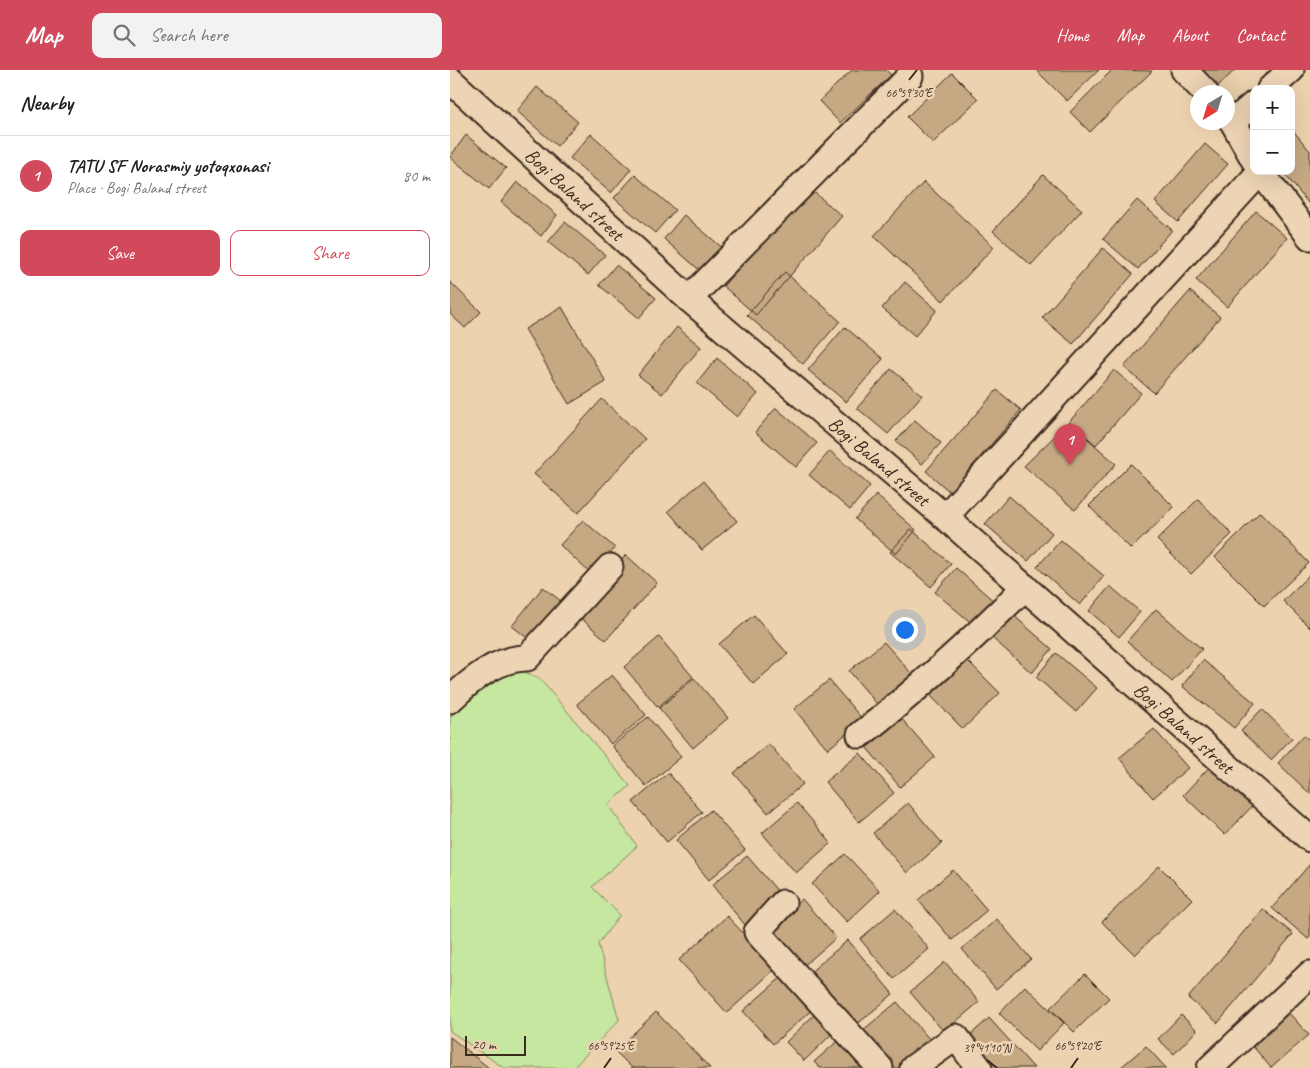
<!DOCTYPE html>
<html lang="en">
<head>
<meta charset="utf-8">
<style>
	:root { --surface:#fff; --page:#f2f2f2; --text:#202124; --muted:#757577; --line:#e0e0e0; --accent:#d1495b }
	body { margin:0; font-family:Caveat,sans-serif; background:var(--page); color:var(--text) }
	.controls { position:absolute; right:15px; top:15px; display:grid; overflow:hidden; border-radius:10px; box-shadow:0 5px 20px #0002 }
	.controls button { width:45px; height:45px; display:grid; place-items:center; padding:0; border:0; border-bottom:1px solid var(--line); background:var(--surface); color:var(--text); font:25px sans-serif }
	.compass { position:absolute; left:740px; top:15px; width:45px; height:45px; border-radius:50%; background:var(--surface); box-shadow:0 5px 20px #0002; rotate:218deg }
	.scale { position:absolute; left:15px; bottom:12px; width:61px; box-sizing:border-box; padding-left:5px; border:2px solid #3b2a1e; border-top:0; font-size:14px; line-height:18px; white-space:nowrap; color:#3b2a1e; -webkit-text-stroke:4px #ecd4b4; paint-order:stroke }
	.you { position:absolute; left:454px; top:559px; width:18px; height:18px; margin:-12px; border:4px solid #fff; border-radius:50%; background:#1a73e8; box-shadow:0 0 0 8px #1a73e833 }
	.badge { display:grid; place-items:center; width:32px; height:32px; border-radius:50%; background:var(--accent); color:#fff; font-size:16px; font-weight:700 }
	.pin { position:absolute; translate:-50% -41px; filter:drop-shadow(0 1px 2px #0008) }
	.pin::after { content:''; position:absolute; top:26px; width:18px; height:15px; background:inherit; clip-path:polygon(0 0,100% 0,50% 100%) }
	.list { margin:0; padding:0; list-style:none }
	h2 { display:flex; justify-content:space-between; align-items:center; height:65px; margin:0; padding:0 20px; font-size:21px }
	h2 small { font-size:16px; font-weight:400; color:var(--muted) }
	.list li { display:grid; grid-template-columns:32px 1fr auto; gap:15px; align-items:center; box-sizing:border-box; height:80px; padding:0 20px; border-top:1px solid var(--line) }
	.list b { display:block; font-size:19px; white-space:nowrap }
	.list p { margin:0; font-size:16px; white-space:nowrap; color:var(--muted) }
	.list em { font-size:16px; font-style:normal; color:var(--muted) }
	.actions { display:flex; gap:10px; padding:15px 20px }
	.actions a { flex:1; padding:11px 0; border:1px solid var(--accent); border-radius:10px; text-align:center; font-size:18px; color:var(--accent) }
	.actions .main { background:var(--accent); color:#fff }
	.icon { flex:none; width:28px; height:28px; fill:none; stroke:currentColor; stroke-width:2; stroke-linecap:round; stroke-linejoin:round }
	.map { position:relative; flex:none; width:860px; height:998px; overflow:hidden }
	header { display:flex; align-items:center; gap:30px; box-sizing:border-box; height:70px; padding:0 25px; background:var(--accent); color:#fff }
	header strong { font-size:24px }
	nav { display:flex; gap:28px; margin-inline-start:auto; font-size:18px }
	.search { width:350px; height:45px; background:var(--page); display:flex; align-items:center; gap:12px; box-sizing:border-box; padding:0 18px; border-radius:10px; color:var(--muted); font-size:19px }
	main { display:flex }
	aside { flex:1; background:var(--surface) }
	.map>svg:first-child { display:block }
</style>
</head>
<body>
<header>
<strong>Map</strong>
<div class="search"><svg class="icon" aria-label="search" viewBox="0 0 24 24"><circle cx="10" cy="10" r="6"/><path d="M15 15l6 6"/></svg>Search here</div>
<nav><a>Home</a><a>Map</a><a>About</a><a>Contact</a></nav>
</header>
<main>
<aside>
<h2>Nearby<small></small></h2>
<ul class="list">
<li><span class="badge">1</span><div><b>TATU SF Norasmiy yotoqxonasi</b><p>Place · Bogi Baland street</p></div><em>80 m</em></li>
</ul>
<div class="actions"><a class="main">Save</a><a>Share</a></div>
</aside>
<div class="map">
<svg width="860" height="998" viewBox="0 0 860 998">
	<rect width="100%" height="100%" fill="#ecd2ae"/>
	<filter id="ink" filterUnits="userSpaceOnUse"><feTurbulence type="fractalNoise" baseFrequency=".02" numOctaves="2"/><feDisplacementMap in="SourceGraphic" scale="10" xChannelSelector="R" yChannelSelector="G"/><feConvolveMatrix kernelMatrix="1 2 1 2 8 2 1 2 1" color-interpolation-filters="sRGB"/></filter>
	<g filter="url(#ink)">
		<path fill="#c5e7a0" stroke="#80885f" d="M 63,597 L 89,608 L 180,716 L 158,735 L 187,776 L 142,817 L 170,845 L 148,874 L 169,950 L 123,998 L 54,998 L 0,961 L 0,647 L 32,615 Z"/>
		<path fill="#c6a983" stroke="#3b2a1e" d="M 402,0 L 436,0 L 441,5 L 390,53 L 369,31 Z
			M 586,0 L 649,0 L 617,31 Z
			M 662,0 L 702,1 L 640,62 L 620,42 Z
			M 752,0 L 785,0 L 768,16 Z
			M 502,3 L 528,29 L 483,73 L 457,47 Z
			M 87,17 L 128,52 L 107,76 L 67,41 Z
			M 841,58 L 860,81 L 859,134 L 832,101 L 841,101 Z
			M 141,64 L 181,99 L 161,123 L 120,88 Z
			M 16,65 L 56,98 L 39,119 L 0,87 Z
			M 755,74 L 778,94 L 728,152 L 705,132 Z
			M 185,105 L 225,140 L 205,163 L 164,128 Z
			M 593,105 L 632,140 L 581,195 L 543,161 Z
			M 67,112 L 107,145 L 91,166 L 51,132 Z
			M 474,112 L 544,177 L 493,231 L 424,166 Z
			M 359,118 L 392,146 L 306,245 L 273,216 Z
			M 687,130 L 722,160 L 688,199 L 653,169 Z
			M 806,141 L 837,168 L 777,237 L 746,210 Z
			M 234,145 L 275,180 L 254,204 L 214,169 Z
			M 115,152 L 155,185 L 138,205 L 98,172 Z
			M 653,178 L 683,204 L 623,274 L 592,248 Z
			M 166,195 L 206,228 L 189,248 L 149,215 Z
			M 335,202 L 390,251 L 353,294 L 297,245 Z
			M 0,212 L 31,242 L 15,258 L 0,244 Z
			M 455,212 L 487,240 L 465,266 L 432,238 Z
			M 740,221 L 770,247 L 704,323 L 674,297 Z
			M 112,237 L 156,312 L 119,334 L 75,259 Z
			M 227,257 L 251,277 L 212,324 L 188,305 Z
			M 395,257 L 433,289 L 396,332 L 358,300 Z
			M 267,288 L 308,324 L 287,347 L 247,313 Z
			M 441,299 L 472,325 L 438,364 L 407,338 Z
			M 664,300 L 691,323 L 646,375 L 619,352 Z
			M 547,320 L 571,340 L 500,422 L 476,401 Z
			M 152,329 L 195,369 L 128,443 L 84,404 Z
			M 326,338 L 367,373 L 346,397 L 305,362 Z
			M 465,350 L 491,373 L 472,394 L 446,371 Z
			M 619,352 L 666,394 L 625,440 L 574,396 Z
			M 380,381 L 420,416 L 400,440 L 359,405 Z
			M 681,394 L 724,437 L 681,479 L 639,436 Z
			M 253,411 L 287,451 L 252,480 L 218,441 Z
			M 426,425 L 466,460 L 446,484 L 405,449 Z
			M 559,426 L 602,463 L 578,491 L 535,454 Z
			M 748,429 L 782,464 L 741,504 L 707,470 Z
			M 810,442 L 859,493 L 814,536 L 765,487 Z
			M 133,450 L 165,478 L 141,504 L 110,475 Z
			M 461,459 L 501,494 L 481,517 L 440,482 Z
			M 611,470 L 654,506 L 630,535 L 587,497 Z
			M 176,485 L 207,513 L 156,570 L 125,543 Z
			M 506,498 L 546,533 L 526,557 L 485,522 Z
			M 860,504 L 860,558 L 833,531 Z
			M 660,516 L 690,542 L 669,567 L 639,541 Z
			M 93,517 L 112,532 L 81,571 L 62,556 Z
			M 706,539 L 752,579 L 722,612 L 677,571 Z
			M 562,544 L 602,579 L 582,603 L 541,567 Z
			M 304,545 L 338,584 L 303,614 L 269,574 Z
			M 209,567 L 243,607 L 208,637 L 174,597 Z
			M 434,572 L 468,611 L 433,641 L 399,601 Z
			M 606,583 L 647,618 L 626,642 L 586,607 Z
			M 515,588 L 550,623 L 513,659 L 479,624 Z
			M 753,590 L 805,633 L 784,658 L 732,616 Z
			M 162,605 L 196,645 L 161,674 L 127,634 Z
			M 244,608 L 278,648 L 243,678 L 209,638 Z
			M 379,610 L 413,650 L 378,679 L 344,639 Z
			M 812,639 L 842,668 L 821,690 L 791,661 Z
			M 198,647 L 231,687 L 196,716 L 162,676 Z
			M 451,648 L 485,687 L 450,717 L 416,677 Z
			M 704,659 L 738,698 L 703,728 L 669,688 Z
			M 854,665 L 860,671 L 860,724 L 828,693 Z
			M 319,674 L 353,714 L 318,743 L 284,703 Z
			M 410,683 L 444,723 L 409,752 L 375,712 Z
			M 763,693 L 805,733 L 775,765 L 733,725 Z
			M 218,703 L 252,742 L 217,772 L 183,732 Z
			M 347,733 L 381,773 L 346,803 L 312,763 Z
			M 458,733 L 492,773 L 457,803 L 423,763 Z
			M 261,740 L 295,780 L 259,810 L 226,770 Z
			M 395,784 L 430,821 L 397,852 L 362,814 Z
			M 297,786 L 331,825 L 295,855 L 262,815 Z
			M 860,794 L 860,867 L 858,869 L 822,838 Z
			M 709,796 L 742,829 L 685,885 L 652,852 Z
			M 503,800 L 537,840 L 502,870 L 468,830 Z
			M 352,829 L 386,868 L 351,898 L 317,858 Z
			M 445,839 L 479,879 L 444,909 L 410,869 Z
			M 813,839 L 843,864 L 768,953 L 738,928 Z
			M 277,846 L 326,898 L 277,943 L 229,890 Z
			M 547,849 L 581,889 L 546,919 L 512,879 Z
			M 398,870 L 443,924 L 404,957 L 358,904 Z
			M 495,892 L 529,932 L 494,962 L 460,922 Z
			M 635,904 L 659,928 L 624,962 L 600,938 Z
			M 334,905 L 364,938 L 323,974 L 293,941 Z
			M 575,916 L 614,953 L 587,981 L 549,943 Z
			M 447,932 L 481,971 L 450,998 L 443,998 L 412,961 Z
			M 370,939 L 388,958 L 354,991 L 336,972 Z
			M 206,942 L 260,998 L 182,998 L 165,981 Z
			M 838,942 L 859,965 L 821,998 L 801,974 Z
			M 731,945 L 747,960 L 724,984 L 708,969 Z
			M 539,948 L 584,998 L 540,998 L 515,970 Z
			M 0,967 L 39,998 L 0,998 Z
			M 390,969 L 416,998 L 370,998 L 364,992 Z
			M 696,976 L 716,998 L 670,998 Z"/>
		<g fill="none" stroke-linecap="round" stroke-linejoin="round">
			<defs>
				<g id="minor">
					<path d="M 734,0 L 755,22"/>
					<path id="s1" d="M 0,10 L 239,229 L 495,447 L 860,769"/>
					<path d="M 820,19 L 841,0"/>
					<path d="M 778,46 L 783,52 L 804,90"/>
					<path d="M 783,52 L 804,34"/>
					<path d="M 810,101 L 860,167"/>
					<path d="M 239,229 L 460,6"/>
					<path d="M 495,447 L 810,102"/>
					<path d="M 0,630 C 21,610 47,588 77,588 L 160,497"/>
					<path d="M 410,665 C 469,619 522,570 575,517"/>
					<path d="M 333,833 L 307,862 L 430,998"/>
					<path d="M 463,998 L 506,967 L 529,998"/>
					<path d="M 760,998 L 860,904"/>
				</g>
			</defs>
			<use href="#minor" stroke="#3b2a1e" stroke-width="29"/>
			<use href="#minor" stroke="#ecd4b4" stroke-width="25"/>
		</g>
	</g>
	<path fill="none" stroke="#3b2a1e" stroke-width="2" d="M 459,10 L 467,0M 537,990 L 547,998M 154,998 L 161,988M 621,998 L 628,988"/>
	<g text-anchor="middle" stroke-width="5" stroke-linejoin="round" paint-order="stroke">
		<g font-size="20" fill="#3b2a1e" stroke="#ecd4b4">
			<text dy="7" stroke="none"><textPath href="#s1" startOffset="169">Bogi Baland street</textPath></text>
			<text dy="7" stroke="none"><textPath href="#s1" startOffset="574">Bogi Baland street</textPath></text>
			<text dy="7" stroke="none"><textPath href="#s1" startOffset="979">Bogi Baland street</textPath></text>
		</g>
	</g>
	<g font-size="12" text-anchor="middle" fill="#3b2a1e" stroke="#ecd4b4" stroke-width="5" stroke-linejoin="round" paint-order="stroke">
		<text x="459" y="27">66°59'30"E</text>
		<text x="161" y="980">66°59'25"E</text>
		<text x="628" y="980">66°59'20"E</text>
		<text x="537" y="982">39°41'10"N</text>
	</g>
</svg>
<div class="controls">
<button>+</button>
<button>−</button>
</div>
<svg class="compass" viewBox="-18 -18 36 36"><path d="M0-13l5 13h-10z" fill="#e53935"/><path d="M0 13l5-13h-10z" fill="#757577"/></svg>
<div class="scale">20 m</div>
<div class="you"></div>
<div class="pin badge" style="left:620px;top:395px">1</div>
</div>
</main>
</body>
</html>
